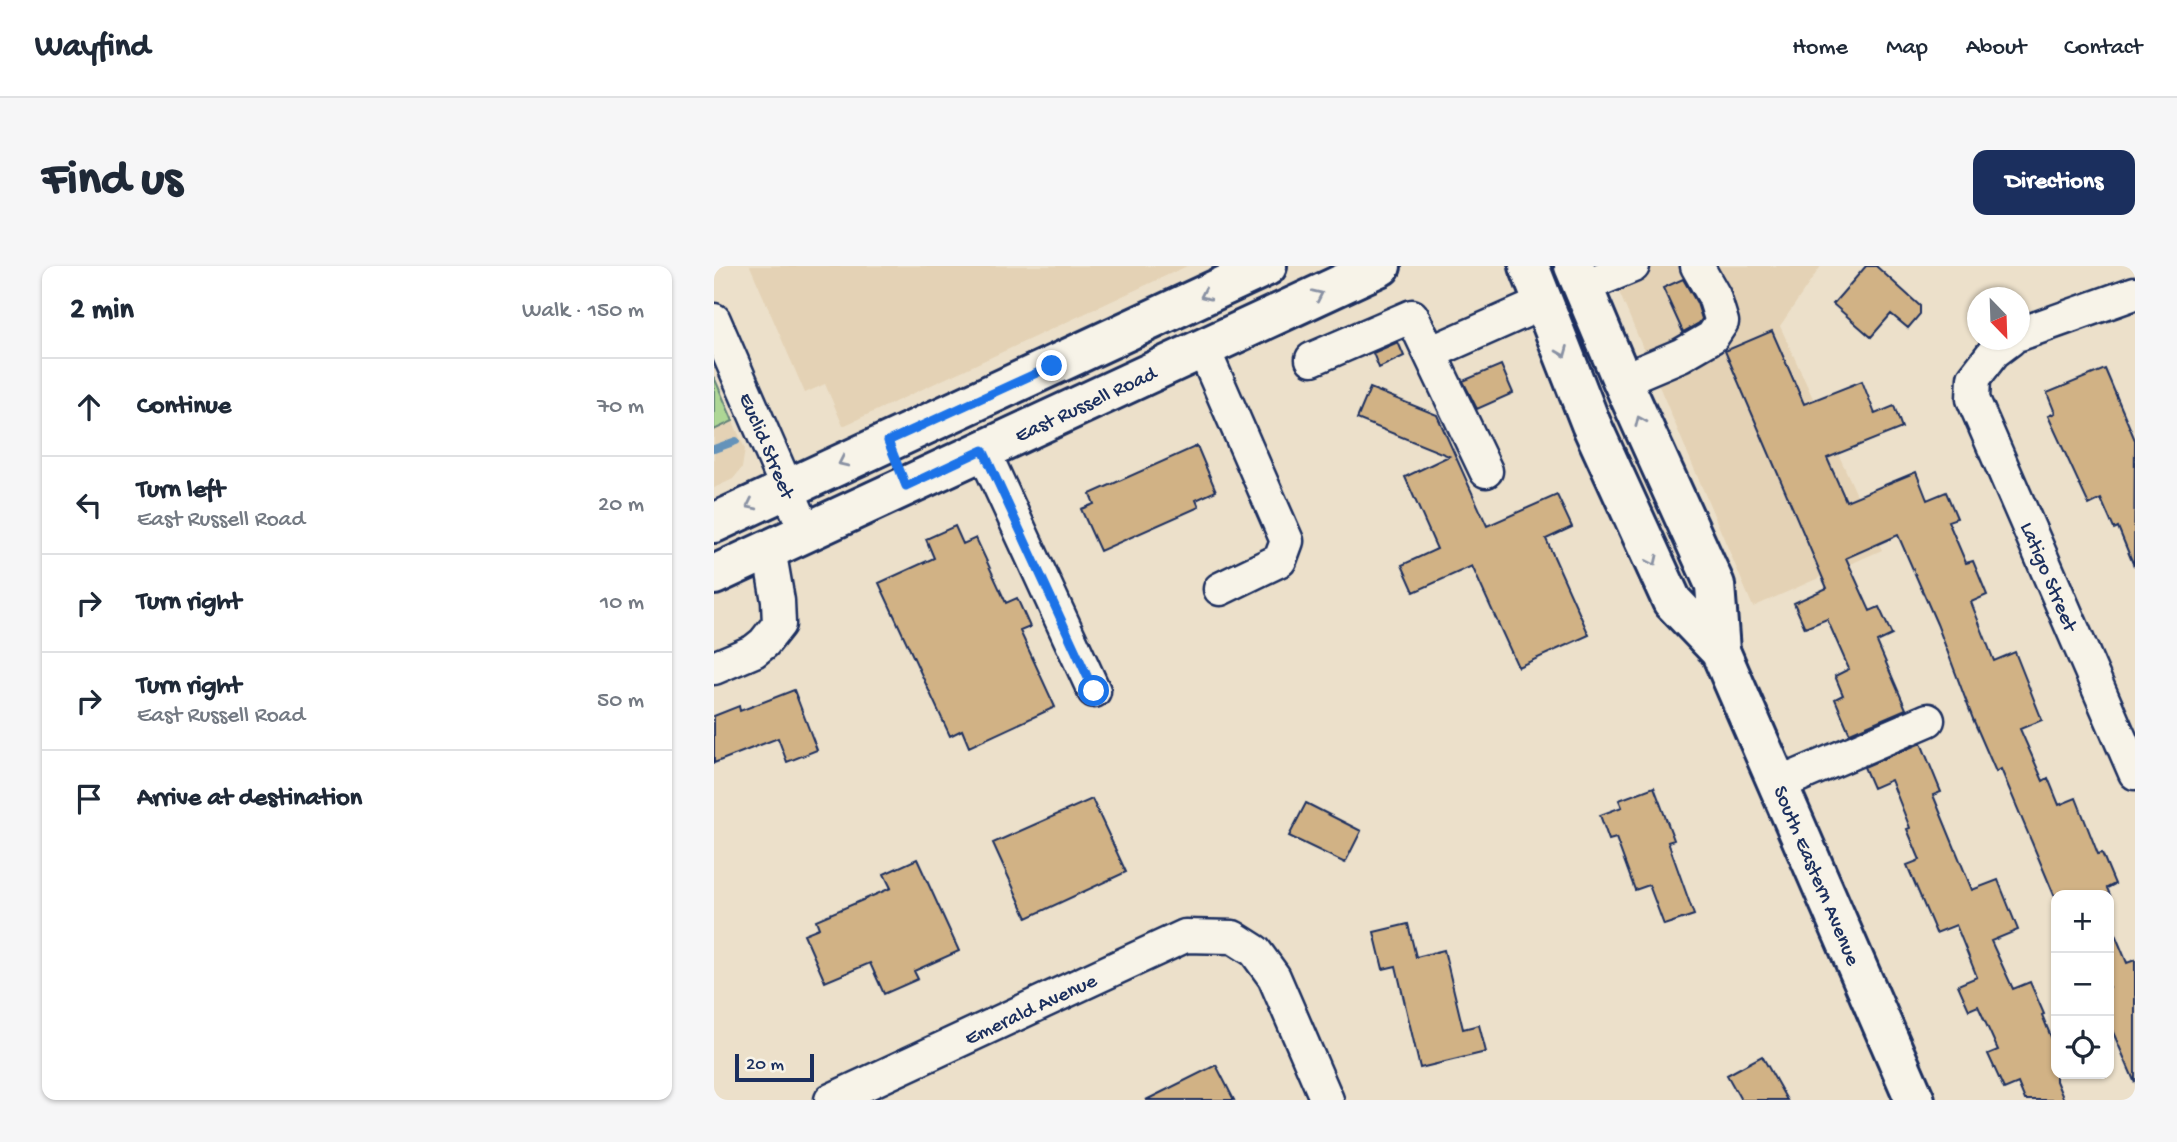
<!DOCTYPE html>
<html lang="en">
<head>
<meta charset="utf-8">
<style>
	:root { --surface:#fff; --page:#f6f6f7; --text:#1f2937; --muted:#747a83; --line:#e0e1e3; --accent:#1b2f5e }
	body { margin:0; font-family:"Gochi Hand",sans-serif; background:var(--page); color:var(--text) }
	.controls { position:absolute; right:21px; bottom:21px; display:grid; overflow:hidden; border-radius:14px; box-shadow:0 2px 5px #0004 }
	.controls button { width:63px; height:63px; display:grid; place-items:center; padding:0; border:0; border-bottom:2px solid var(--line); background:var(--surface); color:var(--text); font:35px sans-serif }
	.compass { position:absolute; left:1253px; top:21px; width:63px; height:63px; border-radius:50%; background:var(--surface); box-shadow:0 2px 5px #0004; rotate:157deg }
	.scale { position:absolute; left:21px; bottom:18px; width:79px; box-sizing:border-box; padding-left:7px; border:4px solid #1b2f5e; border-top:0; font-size:19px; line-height:24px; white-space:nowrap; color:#1b2f5e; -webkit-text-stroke:5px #f7f3e8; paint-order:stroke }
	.stop { position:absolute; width:21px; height:21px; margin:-16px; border:5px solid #1a73e8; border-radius:50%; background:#fff }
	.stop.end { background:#1a73e8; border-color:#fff; box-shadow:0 2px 7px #0008 }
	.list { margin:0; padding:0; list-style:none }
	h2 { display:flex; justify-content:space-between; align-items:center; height:91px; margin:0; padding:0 28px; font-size:30px }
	h2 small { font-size:23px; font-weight:400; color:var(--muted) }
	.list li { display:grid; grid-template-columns:46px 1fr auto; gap:21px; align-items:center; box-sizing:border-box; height:98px; padding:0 28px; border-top:2px solid var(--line) }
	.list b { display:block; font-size:26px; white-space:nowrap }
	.list p { margin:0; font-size:23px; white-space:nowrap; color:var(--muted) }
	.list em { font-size:23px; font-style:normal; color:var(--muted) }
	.icon { flex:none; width:38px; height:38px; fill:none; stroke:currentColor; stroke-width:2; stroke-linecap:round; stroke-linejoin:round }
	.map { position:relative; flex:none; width:1421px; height:834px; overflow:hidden; border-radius:14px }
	header { display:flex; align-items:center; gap:42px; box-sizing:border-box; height:98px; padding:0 35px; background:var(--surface); border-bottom:2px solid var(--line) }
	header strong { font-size:33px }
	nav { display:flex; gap:38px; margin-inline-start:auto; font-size:24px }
	.intro { display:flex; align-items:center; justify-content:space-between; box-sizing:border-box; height:168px; padding:0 42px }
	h1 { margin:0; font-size:49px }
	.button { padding:18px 32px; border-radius:14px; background:var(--accent); color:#fff; font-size:24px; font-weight:700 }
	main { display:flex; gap:42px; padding:0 42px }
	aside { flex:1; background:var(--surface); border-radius:14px; box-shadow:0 2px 5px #0004 }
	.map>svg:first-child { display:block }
</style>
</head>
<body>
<header>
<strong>Wayfind</strong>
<nav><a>Home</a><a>Map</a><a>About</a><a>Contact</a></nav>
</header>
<div class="intro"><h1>Find us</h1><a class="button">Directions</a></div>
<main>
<aside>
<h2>2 min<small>Walk · 150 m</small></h2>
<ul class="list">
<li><svg class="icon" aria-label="ahead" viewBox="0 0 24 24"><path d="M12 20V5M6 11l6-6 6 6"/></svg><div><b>Continue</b></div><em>70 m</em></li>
<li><svg class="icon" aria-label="left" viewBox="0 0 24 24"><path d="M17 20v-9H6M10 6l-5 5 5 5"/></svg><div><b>Turn left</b><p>East Russell Road</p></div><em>20 m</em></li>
<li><svg class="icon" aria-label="right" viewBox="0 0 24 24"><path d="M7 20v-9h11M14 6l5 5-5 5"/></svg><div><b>Turn right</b></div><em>10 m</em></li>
<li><svg class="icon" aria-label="right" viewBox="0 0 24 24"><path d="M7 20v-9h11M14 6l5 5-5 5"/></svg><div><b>Turn right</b><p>East Russell Road</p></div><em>50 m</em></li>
<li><svg class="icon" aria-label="arrive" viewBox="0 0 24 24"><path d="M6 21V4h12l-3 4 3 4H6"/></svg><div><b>Arrive at destination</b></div></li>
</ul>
</aside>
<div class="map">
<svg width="1421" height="834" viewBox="0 0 1421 834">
	<rect width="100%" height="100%" fill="#ece0ca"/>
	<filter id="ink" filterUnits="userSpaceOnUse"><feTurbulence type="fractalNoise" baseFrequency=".0143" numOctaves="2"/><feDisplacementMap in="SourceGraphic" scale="14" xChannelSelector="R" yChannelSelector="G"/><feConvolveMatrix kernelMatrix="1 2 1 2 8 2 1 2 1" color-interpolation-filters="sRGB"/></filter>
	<g filter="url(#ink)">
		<path fill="#e4d2b5" d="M 36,0 L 473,0 L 129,160 L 111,118 L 91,127 Z
			M 894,0 L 1107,0 L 1066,60 L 1168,284 L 1039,341 Z
			M 0,111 L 31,183 L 28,202 L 19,213 L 0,222 Z"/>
		<path fill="#aed795" stroke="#64837a" stroke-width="2" d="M 0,111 L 19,155 L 0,164 Z"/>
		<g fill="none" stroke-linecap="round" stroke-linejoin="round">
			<path stroke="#6593ba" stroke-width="8" d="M 0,183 L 22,175"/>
		</g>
		<path fill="#d1b285" stroke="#1b2f5e" stroke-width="2" d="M 1152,0 L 1162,0 L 1206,40 L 1206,48 L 1194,62 L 1177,48 L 1157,71 L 1119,38 Z
			M 969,13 L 983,37 L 988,53 L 985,57 L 969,66 L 949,22 Z
			M 1058,65 L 1090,138 L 1148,115 L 1161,148 L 1180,140 L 1188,162 L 1113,192 L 1132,235 L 1202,206 L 1213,234 L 1232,226 L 1243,252 L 1234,255 L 1252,297 L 1259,295 L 1273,329 L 1257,336 L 1280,395 L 1301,386 L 1328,454 L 1306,463 L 1329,515 L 1334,512 L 1345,539 L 1362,532 L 1384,588 L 1388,587 L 1401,618 L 1393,622 L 1396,629 L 1340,629 L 1287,503 L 1282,506 L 1259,453 L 1223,358 L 1184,269 L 1132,292 L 1156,345 L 1165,341 L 1178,369 L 1163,376 L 1192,443 L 1136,467 L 1135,466 L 1121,433 L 1129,429 L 1121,410 L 1135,403 L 1113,353 L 1091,362 L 1080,337 L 1113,322 L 1011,85 Z
			M 684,76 L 690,90 L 665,102 L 659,87 Z
			M 787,99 L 799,127 L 763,143 L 749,115 Z
			M 1391,103 L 1421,174 L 1420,300 L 1404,261 L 1400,263 L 1387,233 L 1375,239 L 1334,150 L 1341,147 L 1333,127 Z
			M 656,122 L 723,149 L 773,260 L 843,229 L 858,261 L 832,273 L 875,369 L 804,401 L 758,300 L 700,326 L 688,299 L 723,283 L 691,211 L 735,190 L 643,153 Z
			M 483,180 L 502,225 L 482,234 L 485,241 L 386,285 L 367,243 L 380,238 L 376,228 Z
			M 241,260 L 249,278 L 262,272 L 292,337 L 303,332 L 316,361 L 306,365 L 341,441 L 255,481 L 248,464 L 236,470 L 165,317 L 220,292 L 212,273 Z
			M 80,424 L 103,484 L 73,496 L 64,472 L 0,497 L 0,450 L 25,440 L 26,445 Z
			M 1207,477 L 1227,526 L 1219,529 L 1258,624 L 1284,614 L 1304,664 L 1277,675 L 1299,723 L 1316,716 L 1330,748 L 1328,749 L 1342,783 L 1342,815 L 1350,834 L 1311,834 L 1304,817 L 1290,823 L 1274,788 L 1284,784 L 1264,740 L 1255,744 L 1244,719 L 1263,711 L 1242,659 L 1222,667 L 1193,599 L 1206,594 L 1193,563 L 1196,562 L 1177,514 L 1159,522 L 1150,501 Z
			M 940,521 L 960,574 L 954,576 L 980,649 L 950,659 L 935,619 L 921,624 L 902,572 L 895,574 L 886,549 L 908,541 L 905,534 Z
			M 378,533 L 412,606 L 313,652 L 279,577 Z
			M 592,537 L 647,565 L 631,597 L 575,570 Z
			M 203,593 L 245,685 L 200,705 L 204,713 L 170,728 L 156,697 L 111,716 L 90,668 L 105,662 L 102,654 L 177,622 L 170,608 Z
			M 1395,654 L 1413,697 L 1421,694 L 1421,817 L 1395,757 Z
			M 694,658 L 702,691 L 730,684 L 749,763 L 765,759 L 772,786 L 706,802 L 682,700 L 669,703 L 660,666 Z
			M 1048,790 L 1073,834 L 1027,834 L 1013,809 Z
			M 502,799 L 520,834 L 432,834 Z"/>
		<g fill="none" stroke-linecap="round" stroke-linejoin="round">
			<defs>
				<path id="minor" d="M 868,21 L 919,0
					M 0,54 L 92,266
					M 1306,68 L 1421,27
					M 1296,74 L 1280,86 L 1260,112 L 1259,133 L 1421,507
					M 489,82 L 573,275 L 566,294 L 506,323
					M 716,87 L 829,37
					M 598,93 L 698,50 L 772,205
					M 908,114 L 967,89 L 998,71 L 1008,56 L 1000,30 L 983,0
					M 269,184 L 380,425
					M 0,402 L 40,385 L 50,377 L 65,358 L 64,335 L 55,283
					M 1065,518 L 1214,454
					M 117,834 L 471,670 L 519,671 L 541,685 L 560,711 L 613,834"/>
				<path id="major" d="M 815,0 L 877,158 L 958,335 L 1006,385 L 1201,834
					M 860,0 L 908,114 L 1001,319 L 1006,385
					M 0,257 L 553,0
					M 0,309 L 667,0"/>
			</defs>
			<use href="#minor" stroke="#1b2f5e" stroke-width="37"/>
			<use href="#major" stroke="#1b2f5e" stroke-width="44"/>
			<use href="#minor" stroke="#f7f3e8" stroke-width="32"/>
			<use href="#major" stroke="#f7f3e8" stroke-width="38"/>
		</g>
		<defs><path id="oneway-chevron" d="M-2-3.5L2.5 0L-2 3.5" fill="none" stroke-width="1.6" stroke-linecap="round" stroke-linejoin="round" transform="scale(1.75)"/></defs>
		<g stroke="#8991a3">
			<use href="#oneway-chevron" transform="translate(491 29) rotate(155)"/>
			<use href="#oneway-chevron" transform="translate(604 29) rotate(-25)"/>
			<use href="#oneway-chevron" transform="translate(849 86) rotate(68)"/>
			<use href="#oneway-chevron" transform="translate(926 155) rotate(-114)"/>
			<use href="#oneway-chevron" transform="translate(129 196) rotate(155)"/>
			<use href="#oneway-chevron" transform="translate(37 239) rotate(154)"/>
			<use href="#oneway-chevron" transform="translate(939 295) rotate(65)"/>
		</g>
	</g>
	<g fill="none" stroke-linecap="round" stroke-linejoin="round" filter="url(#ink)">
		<path stroke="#1a73e8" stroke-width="9" d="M 338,100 L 174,175 L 192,220 L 269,184 L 380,425"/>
	</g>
	<g text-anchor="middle" stroke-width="5" stroke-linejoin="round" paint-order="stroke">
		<g font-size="21" fill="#1b2f5e" stroke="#f7f3e8">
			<text transform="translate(371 137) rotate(-25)" y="7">East Russell Road</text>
			<text transform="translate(54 179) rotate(67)" y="7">Euclid Street</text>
			<text transform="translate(1336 310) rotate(67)" y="7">Latigo Street</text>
			<text transform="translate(1104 609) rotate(67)" y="7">South Eastern Avenue</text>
			<text transform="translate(316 742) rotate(-25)" y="7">Emerald Avenue</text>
		</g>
	</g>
</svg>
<div class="controls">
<button>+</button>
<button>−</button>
<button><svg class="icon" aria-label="locate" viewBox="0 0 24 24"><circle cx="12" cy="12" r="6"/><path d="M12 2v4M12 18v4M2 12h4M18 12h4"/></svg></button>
</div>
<svg class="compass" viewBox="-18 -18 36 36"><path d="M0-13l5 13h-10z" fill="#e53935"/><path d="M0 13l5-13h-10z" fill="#747a83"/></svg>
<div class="scale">20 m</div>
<div class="stop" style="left:380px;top:425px"></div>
<div class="stop end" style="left:338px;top:100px"></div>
</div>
</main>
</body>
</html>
